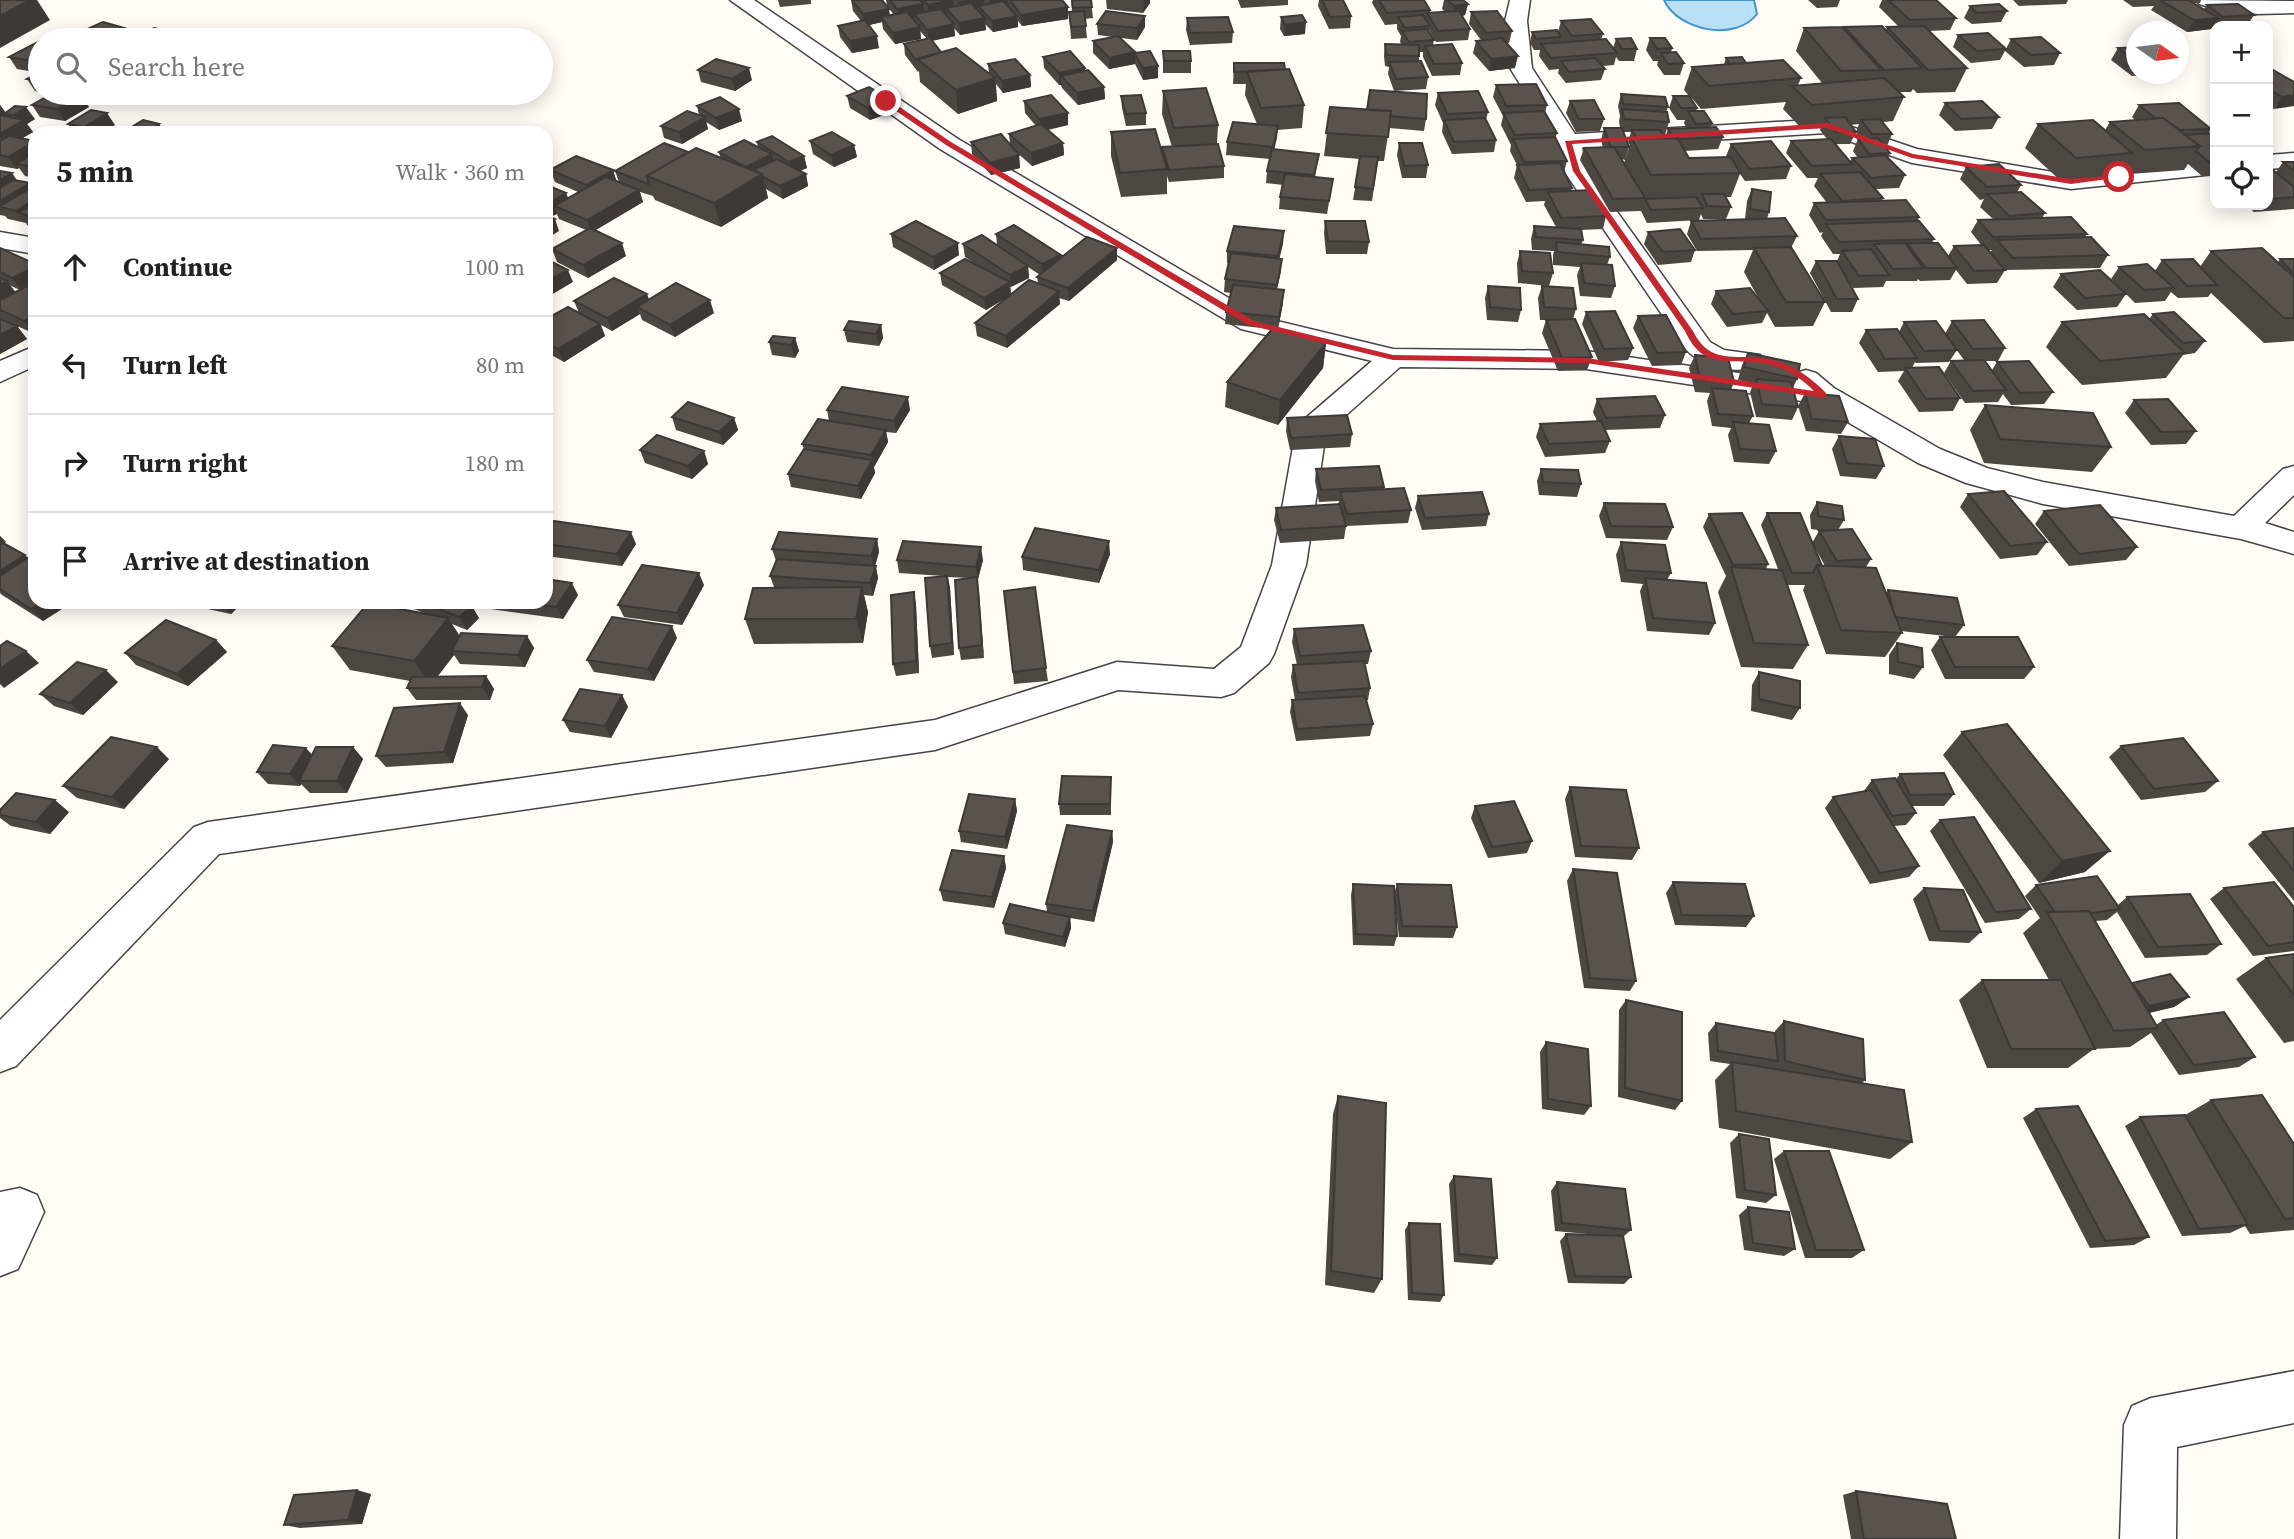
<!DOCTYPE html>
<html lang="en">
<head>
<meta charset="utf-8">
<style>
	:root { --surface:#fff; --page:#f2f2f2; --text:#222; --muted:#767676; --line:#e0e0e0 }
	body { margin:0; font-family:"Source Serif 4",serif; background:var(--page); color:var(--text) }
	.controls { position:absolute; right:21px; top:21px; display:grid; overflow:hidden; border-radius:14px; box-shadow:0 4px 18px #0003 }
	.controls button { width:63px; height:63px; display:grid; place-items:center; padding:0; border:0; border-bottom:2px solid var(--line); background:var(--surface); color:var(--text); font:35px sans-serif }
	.compass { position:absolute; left:2126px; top:21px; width:63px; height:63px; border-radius:50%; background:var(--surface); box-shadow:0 4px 18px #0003; rotate:104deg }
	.stop { position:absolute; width:21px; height:21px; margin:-16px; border:5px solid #c4262e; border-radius:50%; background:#fff }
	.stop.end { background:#c4262e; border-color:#fff; box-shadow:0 2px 7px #0008 }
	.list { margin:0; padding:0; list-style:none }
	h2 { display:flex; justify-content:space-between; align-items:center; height:91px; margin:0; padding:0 28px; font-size:30px }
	h2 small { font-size:23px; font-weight:400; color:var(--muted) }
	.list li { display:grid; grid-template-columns:46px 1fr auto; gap:21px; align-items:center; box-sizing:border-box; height:98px; padding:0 28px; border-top:2px solid var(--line) }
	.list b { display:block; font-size:26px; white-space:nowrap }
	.list em { font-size:23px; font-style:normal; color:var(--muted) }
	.icon { flex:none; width:38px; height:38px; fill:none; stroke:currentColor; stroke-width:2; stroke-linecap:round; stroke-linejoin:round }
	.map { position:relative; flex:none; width:2294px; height:1539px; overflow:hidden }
	.search { position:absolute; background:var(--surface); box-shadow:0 4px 18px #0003; left:28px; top:28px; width:525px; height:77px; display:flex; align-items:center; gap:18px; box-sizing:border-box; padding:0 24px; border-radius:38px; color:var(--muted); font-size:26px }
	.panel { position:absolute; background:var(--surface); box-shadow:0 4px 18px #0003; left:28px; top:126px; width:525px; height:483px; border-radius:21px }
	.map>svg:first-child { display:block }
</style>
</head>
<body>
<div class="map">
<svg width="2294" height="1539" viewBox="0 0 2294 1539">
	<rect width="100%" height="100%" fill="#fffdf5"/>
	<path fill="#b9e0f7" stroke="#3f96cf" stroke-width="2" d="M 1664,0 L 1754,0 L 1757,14 C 1736,42 1678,31 1664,0 Z"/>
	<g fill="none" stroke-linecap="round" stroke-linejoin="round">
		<defs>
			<path id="street" d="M 730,0 L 754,0 L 958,139 L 1261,317 L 1393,349 L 1586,351 L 1793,381 L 1791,379 L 1796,373 L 1806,370 L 1816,373 L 1834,388 L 1940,449 L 1987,468 L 2043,482 L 2234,516 L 2283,469 L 2294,466 L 2294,495 L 2265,523 L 2294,532 L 2294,554 L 2241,539 L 2043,504 L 1966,483 L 1918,463 L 1815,403 L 1586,369 L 1400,367 L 1326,433 L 1306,565 L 1274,654 L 1269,663 L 1234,693 L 1221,697 L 1118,690 L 935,750 L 219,854 L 16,1066 L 0,1072 L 0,1020 L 194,827 L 208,822 L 935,720 L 1117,662 L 1214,669 L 1241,647 L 1272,565 L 1296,430 L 1300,423 L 1372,361 L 1241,329 L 940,149 Z
				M 1510,0 L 1530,0 L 1527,21 L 1532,68 L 1575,134 L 1828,119 L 1917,149 L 2071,175 L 2215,160 L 2215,174 L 2071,189 L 1912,163 L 1826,133 L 1582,148 L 1588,171 L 1710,342 L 1724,350 L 1760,355 L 1765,361 L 1760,367 C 1735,374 1701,368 1684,347 L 1564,171 L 1556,142 L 1510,68 L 1505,21 Z
				M 2196,0 L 2294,1 L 2294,13 L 2257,14 L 2206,6 L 2199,4 Z
				M 2294,153 L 2294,167 L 2268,169 L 2268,155 Z
				M 0,232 L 35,238 L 35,254 L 0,248 Z
				M 35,346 L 35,366 L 0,382 L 0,361 Z
				M 20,1188 L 37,1195 L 44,1212 L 18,1269 L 0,1276 L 0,1192 Z
				M 2294,1371 L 2294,1423 L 2177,1447 L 2176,1539 L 2120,1539 L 2124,1425 L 2132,1406 L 2151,1398 Z"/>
		</defs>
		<use href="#street" stroke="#444" stroke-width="3"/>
		<use href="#street" fill="#fff" fill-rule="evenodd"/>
	</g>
	<path fill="#4d4742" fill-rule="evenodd" d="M 778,0 L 811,0 L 811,4 L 780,7 Z
		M 851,0 L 890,15 L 894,15 L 887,6 L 886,0 L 1062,0 L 1068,19 L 1022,26 L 1018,21 L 1018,27 L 993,32 L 985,24 L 986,30 L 960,35 L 954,28 L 955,36 L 932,41 L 941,52 L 989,74 L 988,64 L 1030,75 L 1031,87 L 1003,93 L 996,84 L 997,101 L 958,114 L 920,82 L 919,71 L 918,72 L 905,55 L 904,44 L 927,39 L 920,31 L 921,39 L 895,44 L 883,29 L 882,22 L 869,25 L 879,48 L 852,53 L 840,37 L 838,26 L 861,21 L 853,11 Z
		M 1071,0 L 1091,0 L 1093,18 L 1085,19 L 1087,38 L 1071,39 L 1069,12 L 1072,11 Z
		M 1106,0 L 1150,0 L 1150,3 L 1143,13 L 1107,9 Z
		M 1238,0 L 1288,0 L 1288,5 L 1241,8 Z
		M 1319,0 L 1343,0 L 1351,16 L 1350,28 L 1329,29 L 1318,6 Z
		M 1373,0 L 1424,0 L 1430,10 L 1430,13 L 1445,12 L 1442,9 L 1444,0 L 1463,0 L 1468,4 L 1465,15 L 1462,16 L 1470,29 L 1468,40 L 1436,42 L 1429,30 L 1429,32 L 1434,40 L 1433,45 L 1462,63 L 1460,75 L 1432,76 L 1423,57 L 1423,52 L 1419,52 L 1419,61 L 1428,77 L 1426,89 L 1394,91 L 1388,74 L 1389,67 L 1385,66 L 1384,56 L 1385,44 L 1402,45 L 1400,42 L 1401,36 L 1397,29 L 1397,24 L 1385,25 L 1372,3 Z
		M 1808,0 L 1840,0 L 1837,7 L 1817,8 Z
		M 1882,0 L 1936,0 L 1956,18 L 1950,30 L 1929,31 L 1967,68 L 1955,92 L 1917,93 L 1913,89 L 1911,92 L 1898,92 L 1904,97 L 1893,121 L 1883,122 L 1892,134 L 1887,146 L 1884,146 L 1890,153 L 1888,158 L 1905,175 L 1899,188 L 1876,189 L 1883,198 L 1882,201 L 1919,217 L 1918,221 L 1934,239 L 1932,243 L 1948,256 L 1954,246 L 1982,246 L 1971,232 L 1978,220 L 1993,219 L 1980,207 L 1984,199 L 1980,200 L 1960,179 L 1966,167 L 2021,185 L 2017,192 L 2045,213 L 2042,218 L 2087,234 L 2085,237 L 2108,255 L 2100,268 L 2005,270 L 1990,252 L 1992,250 L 1988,250 L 2005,270 L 1997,283 L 1967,284 L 1956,270 L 1950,280 L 1920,281 L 1918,279 L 1917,281 L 1886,281 L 1883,287 L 1853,288 L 1849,282 L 1858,299 L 1852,312 L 1831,312 L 1810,273 L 1816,261 L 1837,261 L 1840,254 L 1833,254 L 1821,236 L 1823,232 L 1820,233 L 1809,215 L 1814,203 L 1827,203 L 1814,186 L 1818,178 L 1807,178 L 1786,153 L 1791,141 L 1827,139 L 1820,130 L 1821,127 L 1802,129 L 1783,109 L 1786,102 L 1701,109 L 1690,96 L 1697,108 L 1696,111 L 1712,123 L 1710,128 L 1723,137 L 1718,149 L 1684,151 L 1689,158 L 1728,158 L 1726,156 L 1731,144 L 1791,166 L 1786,179 L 1745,181 L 1740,174 L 1731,197 L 1726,197 L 1731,207 L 1726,219 L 1703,219 L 1701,214 L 1699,220 L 1647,223 L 1641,211 L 1610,212 L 1580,160 L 1584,148 L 1603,148 L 1601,140 L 1604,128 L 1620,128 L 1619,121 L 1620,116 L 1618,106 L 1621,94 L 1668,107 L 1666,112 L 1669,122 L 1665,135 L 1663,135 L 1665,138 L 1668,129 L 1687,129 L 1684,123 L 1685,120 L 1677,120 L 1669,108 L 1673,96 L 1689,96 L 1684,90 L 1692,67 L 1724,64 L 1726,58 L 1801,78 L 1798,85 L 1822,83 L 1796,51 L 1804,28 L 1844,29 L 1844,27 L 1886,30 L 1887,27 L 1899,27 L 1879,7 ZM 1859,124 L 1856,132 L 1850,125 ZM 1623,132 L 1631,132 L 1628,142 L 1630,145 L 1624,163 L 1631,174 L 1622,159 L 1625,160 L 1629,147 ZM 1856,132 L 1861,138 L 1858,139 L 1853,151 L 1858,158 L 1852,158 L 1850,161 L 1835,144 L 1850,144 Z
		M 2013,0 L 2068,0 L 2066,4 L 2019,6 Z
		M 2123,0 L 2201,0 L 2200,3 L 2193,3 L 2204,9 L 2207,5 L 2254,15 L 2247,26 L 2215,26 L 2215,28 L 2213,26 L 2211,29 L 2187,32 L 2151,10 L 2154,6 L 2133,7 Z
		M 1970,6 L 2007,11 L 2001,22 L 1972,24 L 1964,18 Z
		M 1471,12 L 1512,31 L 1509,43 L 1506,43 L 1515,68 L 1489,71 L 1473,53 L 1476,41 L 1481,40 L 1469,24 Z
		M 1281,17 L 1305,34 L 1284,36 L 1280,29 Z
		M 1187,18 L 1233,32 L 1232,43 L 1190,45 L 1186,30 Z
		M 1561,21 L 1603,34 L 1601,40 L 1613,48 L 1616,39 L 1637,49 L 1634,61 L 1619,61 L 1616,57 L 1614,65 L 1602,66 L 1605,69 L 1601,80 L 1566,83 L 1558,73 L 1559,69 L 1549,70 L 1539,56 L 1540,50 L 1534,50 L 1530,43 L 1532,32 L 1558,32 Z
		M 1097,24 L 1145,27 L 1137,40 L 1121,38 L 1158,78 L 1143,80 L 1135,64 L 1109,69 L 1093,53 L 1093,41 L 1113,37 L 1098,35 Z
		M 124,28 L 131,39 L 177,34 L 180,40 L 80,40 L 76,34 Z
		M 1958,35 L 2006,49 L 2011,39 L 2060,53 L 2054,65 L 2024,67 L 2005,51 L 2000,60 L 1971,63 L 1953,47 Z
		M 1650,38 L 1672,48 L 1671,53 L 1684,63 L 1680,75 L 1664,75 L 1657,65 L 1658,61 L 1653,61 L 1646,50 Z
		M 40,41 L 40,69 L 35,72 L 17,69 L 9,57 Z
		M 2137,47 L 2137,74 L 2162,74 L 2132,76 L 2111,60 L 2118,48 Z
		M 1163,51 L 1191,61 L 1191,73 L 1163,73 Z
		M 1043,57 L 1085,70 L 1104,87 L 1105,99 L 1078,105 L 1062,88 L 1061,85 L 1059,85 L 1044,68 Z
		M 1234,63 L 1285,69 L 1304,105 L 1302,128 L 1277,130 L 1274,150 L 1319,154 L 1315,177 L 1333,179 L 1327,214 L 1279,209 L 1280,197 L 1283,185 L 1266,183 L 1267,171 L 1270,159 L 1226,155 L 1227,142 L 1257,124 L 1245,95 L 1246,84 L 1233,84 Z
		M 2268,67 L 2294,82 L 2274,109 L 2268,106 Z
		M 698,70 L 752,80 L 735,91 L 701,82 Z
		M 40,72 L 40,92 L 35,91 L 27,79 Z
		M 1496,85 L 1547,105 L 1545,113 L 1557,133 L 1555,139 L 1567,161 L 1564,172 L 1572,188 L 1571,191 L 1606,216 L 1603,229 L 1581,230 L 1583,240 L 1581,245 L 1610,257 L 1607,265 L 1615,286 L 1611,298 L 1580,296 L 1577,275 L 1580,267 L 1553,265 L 1553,255 L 1554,251 L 1532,250 L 1531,239 L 1534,226 L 1556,227 L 1544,205 L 1545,201 L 1526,202 L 1514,178 L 1517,165 L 1510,151 L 1511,145 L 1501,125 L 1503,116 L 1493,97 Z
		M 1163,91 L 1218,125 L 1217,144 L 1224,166 L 1224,178 L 1169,182 L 1167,176 L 1167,194 L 1121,197 L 1111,156 L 1111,132 L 1162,153 L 1162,147 L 1172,147 L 1162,114 Z
		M 45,93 L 68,93 L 89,107 L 65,121 L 40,117 L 32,105 L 51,94 Z
		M 101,93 L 140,93 L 128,100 L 103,96 Z
		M 1438,93 L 1488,112 L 1486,120 L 1496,140 L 1494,152 L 1452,154 L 1442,132 L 1443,123 L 1435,105 Z
		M 847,96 L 890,99 L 892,112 L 870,120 L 850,108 Z
		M 1121,96 L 1146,113 L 1146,125 L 1126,126 L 1122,108 Z
		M 1024,101 L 1068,113 L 1068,125 L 1048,130 L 1063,143 L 1064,155 L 1032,166 L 1013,149 L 1019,155 L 1020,168 L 991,175 L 972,154 L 971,142 L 1010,145 L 1009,134 L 1036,126 L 1025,113 Z
		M 1570,101 L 1604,119 L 1600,131 L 1576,132 L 1566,113 Z
		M 1945,103 L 1999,117 L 1992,129 L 1955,131 L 1939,115 Z
		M 0,105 L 5,113 L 35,119 L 27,124 L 33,132 L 21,139 L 35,142 L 35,178 L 25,176 L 19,168 L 17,169 L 0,166 Z
		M 2139,105 L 2211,129 L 2208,134 L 2215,133 L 2215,175 L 2202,176 L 2188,164 L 2184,170 L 2130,174 L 2123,168 L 2117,177 L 2062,182 L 2025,148 L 2038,124 L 2105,130 L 2110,122 L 2135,120 L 2132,117 Z
		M 697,106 L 742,121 L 719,130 L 706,122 L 708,129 L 682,144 L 664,138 L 661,126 L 699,115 Z
		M 1330,107 L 1426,119 L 1424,131 L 1389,128 L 1384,161 L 1378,161 L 1372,201 L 1353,200 L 1360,159 L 1324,156 Z
		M 68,124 L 115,125 L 74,133 Z
		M 810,141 L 854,145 L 857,157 L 834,167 L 813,154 Z
		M 757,142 L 804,156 L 807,168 L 800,171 L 806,174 L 808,186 L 783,199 L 766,189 L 768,198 L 721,227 L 655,200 L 653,196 L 640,192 L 643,202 L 595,230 L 626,256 L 588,278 L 557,262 L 552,249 L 586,230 L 559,219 L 557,214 L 552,216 L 546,213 L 546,185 L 566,193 L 568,198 L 578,192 L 555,182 L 550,170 L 619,182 L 615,171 L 688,152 L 720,157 L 719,152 L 758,148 Z
		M 1399,143 L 1428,165 L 1426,178 L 1402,178 L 1397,155 Z
		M 2283,162 L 2294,162 L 2294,209 L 2254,212 L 2246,205 L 2268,205 L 2268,167 L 2276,172 Z
		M 0,171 L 17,181 L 35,187 L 35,228 L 27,225 L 26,223 L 8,219 L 5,216 L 0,215 Z
		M 1752,189 L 1769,212 L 1767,219 L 1797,236 L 1791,248 L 1825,302 L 1813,326 L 1775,327 L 1767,313 L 1762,323 L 1727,327 L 1711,304 L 1716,291 L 1760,301 L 1744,272 L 1753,250 L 1697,251 L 1687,234 L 1691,221 L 1745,219 L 1747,201 Z
		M 1325,221 L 1369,242 L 1367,254 L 1326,254 L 1324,233 Z
		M 1284,231 L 1279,258 L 1281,271 L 1277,289 L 1283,303 L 1278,328 L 1326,343 L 1323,368 L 1278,425 L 1225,407 L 1227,382 L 1271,329 L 1225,324 L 1226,312 L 1231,293 L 1224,292 L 1225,279 L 1229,264 L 1227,263 L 1227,251 Z
		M 1648,232 L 1695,250 L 1691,262 L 1658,265 L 1644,244 Z
		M 891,234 L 959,255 L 934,270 L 893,247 Z
		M 996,234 L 1061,258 L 1117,260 L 1069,301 L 1059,298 L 1060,304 L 1007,348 L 977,336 L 975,323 L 1006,298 L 986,310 L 942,285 L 940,273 L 977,265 L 965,257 L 963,244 L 997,245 ZM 1028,267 L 1040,275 L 1037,277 L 1038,283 L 1011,294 L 1010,287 L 1029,278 Z
		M 0,248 L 35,264 L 35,334 L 17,326 L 27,339 L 0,354 ZM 9,285 L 20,290 L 15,292 Z
		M 1520,251 L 1553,273 L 1549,286 L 1518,283 L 1517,263 Z
		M 2211,251 L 2278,262 L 2280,259 L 2294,259 L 2294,341 L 2264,343 L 2211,293 L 2208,297 L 2178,298 L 2171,292 L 2165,301 L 2135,303 L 2111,279 L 2119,267 L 2155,271 L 2162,260 L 2200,267 Z
		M 2061,274 L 2126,294 L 2117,307 L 2077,310 L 2053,287 Z
		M 1488,286 L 1521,310 L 1518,322 L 1487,320 L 1485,298 Z
		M 1542,286 L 1576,309 L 1573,319 L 1592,357 L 1587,370 L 1558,371 L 1542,333 L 1546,320 L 1540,320 L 1538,298 Z
		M 649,300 L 714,313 L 675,337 L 642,320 L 640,314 L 612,331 L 601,325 L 605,336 L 564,362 L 546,352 L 546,319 L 579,313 L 574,301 Z
		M 1586,312 L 1633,348 L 1628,360 L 1599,362 L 1582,324 Z
		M 2153,314 L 2205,341 L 2195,353 L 2183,355 L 2166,378 L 2082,385 L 2046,347 L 2062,322 L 2149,319 Z
		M 1638,316 L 1686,352 L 1681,365 L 1652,366 L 1633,328 Z
		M 1952,321 L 2005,348 L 1998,361 L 1986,361 L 1992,370 L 1997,362 L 2053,392 L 2044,404 L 2011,405 L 2003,394 L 1998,402 L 1965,403 L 1944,373 L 1951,361 L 1964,360 L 1945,334 Z
		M 1904,322 L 1957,350 L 1949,362 L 1916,363 L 1915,362 L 1912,368 L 1960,398 L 1953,411 L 1919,412 L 1898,381 L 1904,371 L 1878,372 L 1859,343 L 1866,330 L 1899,332 Z
		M 881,325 L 883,338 L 879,346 L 847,342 L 844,330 Z
		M 795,338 L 799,351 L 795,358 L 772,355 L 769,342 Z
		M 1748,353 L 1797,379 L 1793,388 L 1798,407 L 1792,420 L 1756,417 L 1750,392 L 1754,383 L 1738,380 L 1742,365 Z
		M 1695,355 L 1734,382 L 1731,390 L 1753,416 L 1749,423 L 1776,451 L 1769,464 L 1734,462 L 1728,435 L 1731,428 L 1712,426 L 1707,401 L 1710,393 L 1695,392 L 1689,368 Z
		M 1805,393 L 1848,422 L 1841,434 L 1806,431 L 1798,406 Z
		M 1597,399 L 1665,415 L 1660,428 L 1605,430 L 1610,441 L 1605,453 L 1545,457 L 1536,437 L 1540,424 L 1597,421 L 1593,412 Z
		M 2134,400 L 2196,431 L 2186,444 L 2151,445 L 2125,413 Z
		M 1985,405 L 2111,447 L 2092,472 L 1984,463 L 1970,430 Z
		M 827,410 L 910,410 L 896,433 L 886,432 L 888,442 L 874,467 L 875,473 L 861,499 L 791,487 L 788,474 L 804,449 L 802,444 L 829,421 Z
		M 672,417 L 734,418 L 738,430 L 723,445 L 676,430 Z
		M 1287,418 L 1352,434 L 1350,447 L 1290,450 L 1286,431 Z
		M 1839,436 L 1884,466 L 1876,479 L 1840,476 L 1832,449 Z
		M 640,450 L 704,451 L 708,464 L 692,479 L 645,463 Z
		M 1316,469 L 1384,487 L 1384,489 L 1411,510 L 1408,523 L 1346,526 L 1344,539 L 1280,543 L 1274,520 L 1276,508 L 1338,504 L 1339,501 L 1319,502 L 1315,481 Z
		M 1541,469 L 1581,484 L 1577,497 L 1539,495 L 1537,481 Z
		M 1968,494 L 2047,542 L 2037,555 L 2000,559 L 1960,507 Z
		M 1418,496 L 1489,514 L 1486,526 L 1422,530 L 1415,508 Z
		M 1817,502 L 1844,520 L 1838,530 L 1871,559 L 1866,567 L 1886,593 L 1888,590 L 1964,625 L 1955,637 L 2034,667 L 2024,679 L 1945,679 L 1931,650 L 1940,637 L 1954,637 L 1901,631 L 1902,633 L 1885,657 L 1826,654 L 1803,590 L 1805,585 L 1787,585 L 1808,645 L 1793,669 L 1741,667 L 1718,592 L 1726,576 L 1703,527 L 1709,514 L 1768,564 L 1766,569 L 1778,569 L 1761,525 L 1767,513 L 1812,543 L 1819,531 L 1824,531 L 1811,529 L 1810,515 ZM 1815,548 L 1825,566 L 1822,566 Z
		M 1604,503 L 1673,527 L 1667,540 L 1606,538 L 1599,516 Z
		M 2044,511 L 2137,547 L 2126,560 L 2069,566 L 2035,524 Z
		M 546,532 L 636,544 L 622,566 L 546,556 Z
		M 0,536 L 6,542 L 3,543 L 35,602 L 73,602 L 43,621 L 2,595 L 0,593 Z
		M 877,539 L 879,552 L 875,566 L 878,578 L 873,596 L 864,595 L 868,612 L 863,643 L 754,644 L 745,619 L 774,587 L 770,576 L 776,561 L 772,549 Z
		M 1621,542 L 1671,573 L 1667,580 L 1715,623 L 1709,635 L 1647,631 L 1640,591 L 1643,584 L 1621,582 L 1616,555 Z
		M 1110,554 L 1099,583 L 1023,570 L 1022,557 Z
		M 897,560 L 983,560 L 978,579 L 977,579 L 984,658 L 961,660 L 959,648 L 969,578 L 948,577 L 950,588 L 954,655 L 932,658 L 930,646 L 943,576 L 899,573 Z
		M 704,585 L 682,625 L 624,617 L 618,605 Z
		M 1004,591 L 1046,668 L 1048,681 L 1014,684 Z
		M 914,592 L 916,605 L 919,673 L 896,676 L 893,664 Z
		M 578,595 L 563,619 L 483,608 L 480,602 L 546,602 Z
		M 175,602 L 243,602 L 231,614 Z
		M 396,602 L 462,602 L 479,618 L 467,630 L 452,624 L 460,636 L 527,636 L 534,648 L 525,667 L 460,664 L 454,655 L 437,677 L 486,676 L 494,689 L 490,700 L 416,700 L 407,688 L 410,681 L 350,670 L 332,646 L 427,614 Z
		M 1294,629 L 1371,651 L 1368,664 L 1365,664 L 1370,688 L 1368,700 L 1366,700 L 1373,724 L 1370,736 L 1296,741 L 1290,712 L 1292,700 L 1295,700 L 1291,677 L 1293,665 L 1297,665 L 1292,642 Z
		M 677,638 L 654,681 L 594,672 L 587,660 Z
		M 216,640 L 227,652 L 188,686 L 136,665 L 125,653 Z
		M 1897,643 L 1923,667 L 1914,679 L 1889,674 L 1889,655 Z
		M 1759,672 L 1800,708 L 1792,720 L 1751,711 L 1752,685 Z
		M 118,682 L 83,715 L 54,706 L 40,694 Z
		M 622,695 L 628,707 L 611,738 L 570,732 L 563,720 Z
		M 468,715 L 453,763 L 386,767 L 376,756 Z
		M 1962,732 L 2085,872 L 2039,883 L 1943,755 Z
		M 2121,746 L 2218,781 L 2205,792 L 2141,800 L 2109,757 Z
		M 353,747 L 363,759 L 347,793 L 310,793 L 301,784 L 300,786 L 268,784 L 257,772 Z
		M 169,759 L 124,809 L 77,798 L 63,786 Z
		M 1900,774 L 1954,794 L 1944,806 L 1912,806 L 1916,813 L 1906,825 L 1894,826 L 1919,866 L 1909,877 L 1870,884 L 1825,808 L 1833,797 L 1863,792 L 1872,780 L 1896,779 Z
		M 1111,777 L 1111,815 L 1060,815 L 1059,804 Z
		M 1570,787 L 1639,848 L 1632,860 L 1575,857 L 1565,799 Z
		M 1015,799 L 1017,811 L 1007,849 L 961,842 L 959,831 Z
		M 1475,806 L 1532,841 L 1527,853 L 1488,858 L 1471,818 Z
		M 0,810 L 69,812 L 50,834 L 11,826 L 0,818 Z
		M 1940,820 L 2031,909 L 2019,919 L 1985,923 L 1930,831 Z
		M 2294,828 L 2294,901 L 2248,844 L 2263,832 Z
		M 1112,831 L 1113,842 L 1094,922 L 1070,918 L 1071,928 L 1065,947 L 1005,934 L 1003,923 L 1047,912 L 1046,904 Z
		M 1004,856 L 1006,868 L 994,908 L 943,901 L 940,890 Z
		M 1573,869 L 1636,981 L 1630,991 L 1584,988 L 1567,881 Z
		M 1673,882 L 1754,916 L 1746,927 L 1675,925 L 1666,893 Z
		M 1353,884 L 1394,894 L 1397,884 L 1457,927 L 1453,938 L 1399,937 L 1395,905 L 1397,936 L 1394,946 L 1353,945 L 1351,895 Z
		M 2036,885 L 2118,905 L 2127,897 L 2221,944 L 2207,955 L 2145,958 L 2117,912 L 2107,920 L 2096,921 L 2132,984 L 2189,997 L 2174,1007 L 2149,1013 L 2156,1025 L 2163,1020 L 2255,1057 L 2239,1067 L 2179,1075 L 2151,1033 L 2130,1047 L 2094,1049 L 2068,1068 L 1987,1068 L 1959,1000 L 1982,980 L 2049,980 L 2023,933 L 2040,918 L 2025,896 Z
		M 1924,888 L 1981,932 L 1969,943 L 1929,941 L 1913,899 Z
		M 2224,888 L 2294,907 L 2294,951 L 2253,956 L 2210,899 Z
		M 2294,954 L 2294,1041 L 2284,1043 L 2236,979 L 2266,958 Z
		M 1626,1000 L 1682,1101 L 1675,1110 L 1618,1097 L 1619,1010 Z
		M 1784,1021 L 1865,1080 L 1862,1083 L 1912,1142 L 1890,1159 L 1719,1128 L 1715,1080 L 1730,1064 L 1710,1061 L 1708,1033 L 1716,1023 L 1775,1033 L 1775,1031 Z
		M 1546,1042 L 1591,1106 L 1584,1115 L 1542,1109 L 1540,1052 Z
		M 1338,1096 L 1382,1279 L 1374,1293 L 1325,1285 L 1333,1114 Z
		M 2211,1100 L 2294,1144 L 2294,1230 L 2250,1234 L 2245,1226 L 2230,1233 L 2182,1236 L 2125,1126 L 2140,1117 L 2185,1115 Z
		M 2036,1109 L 2149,1237 L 2134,1245 L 2090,1248 L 2023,1118 Z
		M 1739,1134 L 1776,1195 L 1766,1203 L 1736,1198 L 1730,1143 Z
		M 1784,1151 L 1864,1250 L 1852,1258 L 1805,1258 L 1774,1159 Z
		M 1454,1176 L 1497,1258 L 1492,1265 L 1454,1262 L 1449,1184 Z
		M 1557,1182 L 1631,1230 L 1623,1237 L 1631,1277 L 1624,1284 L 1568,1283 L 1560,1241 L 1566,1234 L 1598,1235 L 1555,1231 L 1551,1191 Z
		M 1748,1207 L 1795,1249 L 1784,1256 L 1744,1250 L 1739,1215 Z
		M 1409,1223 L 1444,1295 L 1440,1302 L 1408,1300 L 1405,1230 Z
		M 1856,1491 L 1956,1539 L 1851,1539 L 1843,1495 Z
		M 371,1494 L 362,1524 L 300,1528 L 284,1525 Z"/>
	<path fill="#3f3936" d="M 30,0 L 37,0 L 50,20 L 0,48 L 0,16 Z
		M 953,0 L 954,12 L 946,8 L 947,13 L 929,17 L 928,5 Z
		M 966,0 L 984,0 L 985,8 L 978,6 L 978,9 L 960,13 L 958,2 Z
		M 989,0 L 1008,0 L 1009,5 L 990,9 Z
		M 1144,0 L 1150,0 L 1150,3 L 1143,13 Z
		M 923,4 L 925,15 L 914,14 L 915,17 L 899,21 L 897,9 Z
		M 1468,4 L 1465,15 L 1453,18 L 1455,6 Z
		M 1068,7 L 1068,19 L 1022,26 L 1021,15 Z
		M 889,9 L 891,21 L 881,17 L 882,22 L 865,26 L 863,14 Z
		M 1017,16 L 1018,27 L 993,32 L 992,21 Z
		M 1145,16 L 1145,27 L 1137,40 L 1137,28 Z
		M 985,18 L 986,30 L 960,35 L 959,23 Z
		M 2218,18 L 2211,29 L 2187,32 L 2194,20 Z
		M 1306,22 L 1305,34 L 1284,36 L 1285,25 Z
		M 954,24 L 955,36 L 929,41 L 927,30 Z
		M 920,27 L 921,39 L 895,44 L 893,33 Z
		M 124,28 L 131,40 L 97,40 Z
		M 177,34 L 180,40 L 164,40 Z
		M 877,36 L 879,48 L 852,53 L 850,41 Z
		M 1135,52 L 1135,64 L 1109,69 L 1109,58 Z
		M 40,53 L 40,69 L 35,72 L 27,60 Z
		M 1518,56 L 1515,68 L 1489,71 L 1491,59 Z
		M 1158,66 L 1158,78 L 1143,80 L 1143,68 Z
		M 749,68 L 752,80 L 735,91 L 732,79 Z
		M 1085,68 L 1085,79 L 1061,76 L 1061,85 L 1059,85 L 1059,73 Z
		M 1030,75 L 1031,87 L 1003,93 L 1002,81 Z
		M 995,78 L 997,101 L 958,114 L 956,90 Z
		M 1104,87 L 1105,99 L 1078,105 L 1077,93 Z
		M 123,93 L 140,93 L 128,100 Z
		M 81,95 L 89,107 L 65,121 L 57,109 Z
		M 2294,95 L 2294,106 L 2274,109 L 2282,97 Z
		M 890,99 L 892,112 L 870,120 L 868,108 Z
		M 0,105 L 7,114 L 4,114 L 5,116 L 0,120 Z
		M 26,107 L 35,119 L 27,124 L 33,132 L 7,147 L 0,137 L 0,134 L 19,122 L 14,115 Z
		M 739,109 L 742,121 L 719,130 L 716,118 Z
		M 107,113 L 115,125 L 102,133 L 88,133 L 84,127 Z
		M 1068,113 L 1068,125 L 1040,131 L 1039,119 Z
		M 705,117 L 708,129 L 682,144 L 679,132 Z
		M 159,124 L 165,133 L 144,133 Z
		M 1278,126 L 1277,138 L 1272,159 L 1273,147 Z
		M 35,141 L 35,158 L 16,164 L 19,168 L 17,169 L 8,157 Z
		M 1063,143 L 1064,155 L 1032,166 L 1031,153 Z
		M 854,145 L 857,157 L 834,167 L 831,155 Z
		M 772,154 L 775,167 L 752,171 L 746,167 Z
		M 1019,155 L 1020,168 L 991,175 L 990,163 Z
		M 804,156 L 807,168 L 792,174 L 789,162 Z
		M 613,170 L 617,182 L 591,197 L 586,185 Z
		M 12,173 L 21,186 L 0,198 L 0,180 Z
		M 762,174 L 768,198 L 721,227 L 714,203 Z
		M 806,174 L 808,186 L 783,199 L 780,186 Z
		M 30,183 L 35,190 L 0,207 L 0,201 Z
		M 639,190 L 643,202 L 591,233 L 587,220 Z
		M 566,193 L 571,206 L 554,206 L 557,214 L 552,216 L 547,204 Z
		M 35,199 L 35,217 L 18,212 L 26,223 L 16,211 Z
		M 555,219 L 559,231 L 546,239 L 546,224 Z
		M 1284,231 L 1283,244 L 1277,269 L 1278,256 Z
		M 622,243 L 626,256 L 588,278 L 583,265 Z
		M 958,243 L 959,255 L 934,270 L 933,257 Z
		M 1117,248 L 1117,260 L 1069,301 L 1068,288 Z
		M 1061,255 L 1061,267 L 1043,276 L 1042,264 Z
		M 1282,259 L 1281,271 L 1275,297 L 1277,285 Z
		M 1028,266 L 1029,278 L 1011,287 L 1010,275 Z
		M 35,267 L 35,284 L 22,291 L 12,278 Z
		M 568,270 L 573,282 L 546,298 L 546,282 Z
		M 7,281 L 17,294 L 0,303 L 0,285 Z
		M 1010,282 L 1011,295 L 986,310 L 984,298 Z
		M 1284,290 L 1283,303 L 1278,330 L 1279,317 Z
		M 1059,291 L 1060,304 L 1007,348 L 1006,336 Z
		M 647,294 L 652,307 L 637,307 L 640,314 L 612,331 L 607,318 Z
		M 710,300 L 714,313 L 675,337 L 670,325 Z
		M 35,316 L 35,334 L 24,321 Z
		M 600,324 L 605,336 L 564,362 L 558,349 Z
		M 881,325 L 883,338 L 879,346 L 876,334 Z
		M 17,326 L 27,339 L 0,354 L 0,335 Z
		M 795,338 L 799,351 L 795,358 L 791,345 Z
		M 1326,343 L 1323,368 L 1278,425 L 1280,400 Z
		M 546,354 L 552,367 L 546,370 Z
		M 908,397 L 910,410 L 896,433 L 894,421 Z
		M 734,418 L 738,430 L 723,445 L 719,432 Z
		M 886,430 L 888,442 L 874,467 L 871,455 Z
		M 704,451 L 708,464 L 692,479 L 688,466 Z
		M 872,460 L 875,473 L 861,499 L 858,486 Z
		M 631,532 L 636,544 L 622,566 L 617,554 Z
		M 0,536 L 6,542 L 0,545 Z
		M 877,539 L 879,552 L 874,569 L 871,556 Z
		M 1109,541 L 1110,554 L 1099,583 L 1099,570 Z
		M 981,547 L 983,560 L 978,579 L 976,567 Z
		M 25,555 L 35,565 L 0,589 L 0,571 Z
		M 876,566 L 878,578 L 873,596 L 870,583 Z
		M 699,573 L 704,585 L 682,625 L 677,613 Z
		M 947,576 L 950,588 L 954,655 L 952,643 Z
		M 977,577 L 979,590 L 984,658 L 982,645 Z
		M 572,583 L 578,595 L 563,619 L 556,607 Z
		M 862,587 L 868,612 L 863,643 L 856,619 Z
		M 914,592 L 916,605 L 919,673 L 916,661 Z
		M 41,602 L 73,602 L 43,621 L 31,609 Z
		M 221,602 L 243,602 L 231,614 Z
		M 472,606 L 479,618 L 467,630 L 459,617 Z
		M 448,618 L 463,642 L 452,651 L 454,655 L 431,685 L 414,661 Z
		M 672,626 L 677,638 L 654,681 L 648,669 Z
		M 527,636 L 534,648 L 525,667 L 518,655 Z
		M 216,640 L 227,652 L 188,686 L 177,674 Z
		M 26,651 L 39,663 L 4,688 L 0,684 L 0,669 Z
		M 106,670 L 118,682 L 83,715 L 70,703 Z
		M 486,676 L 494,689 L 490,700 L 482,687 Z
		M 622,695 L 628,707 L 611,738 L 605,726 Z
		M 460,703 L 468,715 L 453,763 L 444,752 Z
		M 157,747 L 169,759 L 124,809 L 112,797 Z
		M 353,747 L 363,759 L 347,793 L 337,781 Z
		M 306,748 L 316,759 L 299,781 L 301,784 L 300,786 L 290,774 Z
		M 1015,799 L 1017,811 L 1007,849 L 1005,837 Z
		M 55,800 L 69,812 L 50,834 L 36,822 Z
		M 1112,831 L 1113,842 L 1094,922 L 1093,911 Z
		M 2110,851 L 2085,872 L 2039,883 L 2062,861 Z
		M 1004,856 L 1006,868 L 994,908 L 992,897 Z
		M 1070,917 L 1071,928 L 1065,947 L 1063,937 Z
		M 2189,997 L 2174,1007 L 2135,1016 L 2149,1006 Z
		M 357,1490 L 371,1494 L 362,1524 L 348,1520 Z"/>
	<path fill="#5a524d" stroke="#3f3936" stroke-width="2" d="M 0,0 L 30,0 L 0,16 Z
		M 852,0 L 882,0 L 889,9 L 863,14 Z
		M 890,0 L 920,0 L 923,4 L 897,9 Z
		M 923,0 L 953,0 L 928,5 Z
		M 1010,0 L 1062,0 L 1068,7 L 1021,15 Z
		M 1072,0 L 1091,0 L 1092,7 L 1073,8 Z
		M 1322,0 L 1343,0 L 1351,16 L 1330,17 Z
		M 1379,0 L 1424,0 L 1430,10 L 1387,13 Z
		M 1447,0 L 1463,0 L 1468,4 L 1455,6 Z
		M 1888,0 L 1936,0 L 1956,18 L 1910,20 Z
		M 2160,0 L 2188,0 L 2218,18 L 2194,20 Z
		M 1003,1 L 1017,16 L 992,21 L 978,6 Z
		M 971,3 L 985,18 L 959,23 L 946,8 Z
		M 1999,4 L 2007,11 L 1977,13 L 1970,6 Z
		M 2238,4 L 2254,15 L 2223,17 L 2207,5 Z
		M 941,9 L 954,24 L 927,30 L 914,14 Z
		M 1084,11 L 1086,26 L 1071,27 L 1069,12 Z
		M 1106,11 L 1145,16 L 1137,28 L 1097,24 Z
		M 1459,11 L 1470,29 L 1438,31 L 1427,13 Z
		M 1497,11 L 1512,31 L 1486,33 L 1471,12 Z
		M 907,12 L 920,27 L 893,33 L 881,17 Z
		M 1302,15 L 1306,22 L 1285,25 L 1281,17 Z
		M 1423,15 L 1430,26 L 1405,28 L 1398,17 Z
		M 1228,17 L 1233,32 L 1190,33 L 1187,18 Z
		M 1591,19 L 1603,34 L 1572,36 L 1561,21 Z
		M 865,20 L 877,36 L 850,41 L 838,26 Z
		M 103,22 L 124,28 L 97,40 L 76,34 Z
		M 1882,26 L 1922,68 L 1884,70 L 1844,27 Z
		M 1924,26 L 1967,68 L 1928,70 L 1887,27 Z
		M 1842,27 L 1881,70 L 1841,71 L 1804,28 Z
		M 154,28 L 177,34 L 164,40 L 128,40 Z
		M 1427,29 L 1434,40 L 1409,42 L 1402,31 Z
		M 1557,30 L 1561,37 L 1536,39 L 1532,32 Z
		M 1988,33 L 2006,49 L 1977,51 L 1958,35 Z
		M 1118,36 L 1135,52 L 1109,58 L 1093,41 Z
		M 47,37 L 64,40 L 41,40 Z
		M 199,37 L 221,40 L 193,40 Z
		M 2041,37 L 2060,53 L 2031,55 L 2011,39 Z
		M 930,38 L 941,52 L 918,60 L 916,60 L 904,44 Z
		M 1502,38 L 1518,56 L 1491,59 L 1476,41 Z
		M 1631,38 L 1637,49 L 1622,49 L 1616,39 Z
		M 1650,38 L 1665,38 L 1672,48 L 1657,49 Z
		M 1606,39 L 1617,53 L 1551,58 L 1541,44 Z
		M 40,41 L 40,53 L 27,60 L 9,57 Z
		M 1385,44 L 1419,45 L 1419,56 L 1386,55 Z
		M 1452,44 L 1462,63 L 1434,64 L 1425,46 Z
		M 2137,47 L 2137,62 L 2118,48 Z
		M 956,48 L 995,78 L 956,90 L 917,59 Z
		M 1070,51 L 1085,68 L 1059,73 L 1043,57 Z
		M 1150,51 L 1158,66 L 1143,68 L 1134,53 Z
		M 1163,51 L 1190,51 L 1191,61 L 1164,61 Z
		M 1676,52 L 1684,63 L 1668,64 L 1661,53 Z
		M 1742,57 L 1746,63 L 1730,64 L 1726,58 Z
		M 1595,58 L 1605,69 L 1569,72 L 1561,61 Z
		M 716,59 L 749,68 L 732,79 L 698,70 Z
		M 1015,59 L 1030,75 L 1002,81 L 988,64 Z
		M 1783,60 L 1801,78 L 1709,86 L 1692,67 Z
		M 1421,61 L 1428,77 L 1396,79 L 1389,62 Z
		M 1234,63 L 1284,63 L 1285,69 L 1234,72 Z
		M 2268,67 L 2294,82 L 2294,95 L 2282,97 L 2268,89 Z
		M 1289,69 L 1304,105 L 1261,108 L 1247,72 Z
		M 1088,70 L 1104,87 L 1077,93 L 1061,76 Z
		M 40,72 L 40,81 L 27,79 Z
		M 1884,78 L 1904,97 L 1812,105 L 1792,86 Z
		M 1536,84 L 1547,105 L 1506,106 L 1496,85 Z
		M 869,87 L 890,99 L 868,108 L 847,96 Z
		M 1206,88 L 1218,125 L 1174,128 L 1163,91 Z
		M 1370,90 L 1427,94 L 1426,119 L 1390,116 L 1391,111 L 1367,110 Z
		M 1478,91 L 1488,112 L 1447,114 L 1438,93 Z
		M 53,93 L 68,93 L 81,95 L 57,109 L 32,105 Z
		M 1621,94 L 1665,97 L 1668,107 L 1623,104 Z
		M 1051,95 L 1068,113 L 1039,119 L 1024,101 Z
		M 1141,95 L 1146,113 L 1126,114 L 1121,96 Z
		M 1673,96 L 1689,96 L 1697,108 L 1681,108 Z
		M 720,97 L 739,109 L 716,118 L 697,106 Z
		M 1594,100 L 1604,119 L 1579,119 L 1570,101 Z
		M 1982,101 L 1999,117 L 1961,119 L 1945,103 Z
		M 2179,103 L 2211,129 L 2180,130 L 2163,118 L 2155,118 L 2139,105 Z
		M 15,106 L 26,107 L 14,115 L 4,114 Z
		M 1330,107 L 1391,111 L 1388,137 L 1326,133 Z
		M 1622,109 L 1667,112 L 1669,122 L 1624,119 Z
		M 91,110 L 107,113 L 84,127 L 68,124 Z
		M 687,111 L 705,117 L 679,132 L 661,126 Z
		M 1544,111 L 1557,133 L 1515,135 L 1503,113 Z
		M 1688,111 L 1704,111 L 1712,123 L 1696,124 Z
		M 0,115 L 24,120 L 0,134 Z
		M 1845,117 L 1856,132 L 1836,132 L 1825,118 Z
		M 1485,118 L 1496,140 L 1454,142 L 1444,120 Z
		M 2163,118 L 2200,146 L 2145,150 L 2110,122 Z
		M 1880,119 L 1892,134 L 1872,134 L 1861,120 Z
		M 143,120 L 159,124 L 144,133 L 122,133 Z
		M 2093,120 L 2132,153 L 2076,158 L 2038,124 Z
		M 1233,122 L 1278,126 L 1273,147 L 1227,142 Z
		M 1041,124 L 1063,143 L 1031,153 L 1009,134 Z
		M 1716,127 L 1723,137 L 1677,139 L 1673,138 L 1668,129 Z
		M 1604,128 L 1622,128 L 1629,147 L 1611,147 Z
		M 80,129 L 98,133 L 74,133 Z
		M 1155,129 L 1167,169 L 1120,173 L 1111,132 Z
		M 1632,130 L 1660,130 L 1665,138 L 1637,139 Z
		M 832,132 L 854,145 L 831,155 L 810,141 Z
		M 2215,133 L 2215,163 L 2210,163 L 2196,151 L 2200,146 L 2185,135 Z
		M 1001,134 L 1019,155 L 990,163 L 971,142 Z
		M 9,136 L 35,141 L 8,157 L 0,155 L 0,141 Z
		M 772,136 L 804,156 L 789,162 L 757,142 Z
		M 1555,137 L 1567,161 L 1524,162 L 1513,139 Z
		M 1677,138 L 1689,158 L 1731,157 L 1740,173 L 1651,175 L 1632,139 Z
		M 1878,138 L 1890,153 L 1869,154 L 1858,139 Z
		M 1831,139 L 1852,164 L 1812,166 L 1791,141 Z
		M 744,140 L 772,154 L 746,167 L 719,152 Z
		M 1771,141 L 1791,166 L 1750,169 L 1731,144 Z
		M 664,143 L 688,152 L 647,176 L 649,184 L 648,184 L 615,171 Z
		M 1399,143 L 1422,143 L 1428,165 L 1404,166 Z
		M 1218,144 L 1224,166 L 1169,170 L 1162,147 Z
		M 1614,147 L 1645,198 L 1613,199 L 1584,148 Z
		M 696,148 L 762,174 L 714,203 L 647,176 Z
		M 1272,149 L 1319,154 L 1314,175 L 1267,171 Z
		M 35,153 L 35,167 L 16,164 Z
		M 1885,155 L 1905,175 L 1871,178 L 1852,158 Z
		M 576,156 L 613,170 L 586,185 L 550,170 Z
		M 1360,156 L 1378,157 L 1373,189 L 1355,187 Z
		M 777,159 L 806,174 L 780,186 L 763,177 L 762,174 L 753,170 Z
		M 2283,162 L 2294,162 L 2294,171 Z
		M 1560,163 L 1572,188 L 1529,190 L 1517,165 Z
		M 1999,164 L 2021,185 L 1987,187 L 1966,167 Z
		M 2268,167 L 2269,167 L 2294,187 L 2294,197 L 2268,199 Z
		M 0,171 L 12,173 L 0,180 Z
		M 1860,172 L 1883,198 L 1842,201 L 1820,174 Z
		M 1285,174 L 1333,179 L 1329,201 L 1280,197 Z
		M 606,177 L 639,190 L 587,220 L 554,206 Z
		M 14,180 L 30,183 L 0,201 L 0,188 Z
		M 546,185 L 566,193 L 547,204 L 546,203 Z
		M 33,187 L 35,187 L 35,199 L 16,211 L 0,207 L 0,206 Z
		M 1752,189 L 1771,192 L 1769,212 L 1750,209 Z
		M 1592,190 L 1606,216 L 1561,218 L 1548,192 Z
		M 2021,192 L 2045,213 L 2009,216 L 1987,194 Z
		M 1702,194 L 1724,194 L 1731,207 L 1707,206 Z
		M 1696,197 L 1703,208 L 1651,210 L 1645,199 Z
		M 1906,200 L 1919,217 L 1826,220 L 1814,203 Z
		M 35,204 L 35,219 L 18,212 Z
		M 546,215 L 555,219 L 546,224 Z
		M 2071,217 L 2087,234 L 1993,237 L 1978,220 Z
		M 1785,218 L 1797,236 L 1701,239 L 1691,221 Z
		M 916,221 L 958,243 L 933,257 L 891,234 Z
		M 1325,221 L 1365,221 L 1369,242 L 1328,241 Z
		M 1919,221 L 1934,239 L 1839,242 L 1826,224 Z
		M 1014,225 L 1061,255 L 1042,264 L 996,234 Z
		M 1234,226 L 1284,231 L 1278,256 L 1227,251 Z
		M 1534,226 L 1581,229 L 1583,240 L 1536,237 Z
		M 590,228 L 622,243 L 583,265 L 552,249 Z
		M 1680,229 L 1695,250 L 1663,252 L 1648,232 Z
		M 982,235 L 1028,266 L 1010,275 L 963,244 Z
		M 1087,237 L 1117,248 L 1068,288 L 1037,277 Z
		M 2091,237 L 2108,255 L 2013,258 L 1997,240 Z
		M 1556,242 L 1609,247 L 1610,257 L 1557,252 Z
		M 1905,243 L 1923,268 L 1893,269 L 1874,244 Z
		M 1907,243 L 1938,243 L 1957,268 L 1926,268 Z
		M 1984,245 L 2005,270 L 1974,271 L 1954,246 Z
		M 1791,247 L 1825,302 L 1786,302 L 1754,248 Z
		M 0,248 L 35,264 L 35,267 L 12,278 L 0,272 Z
		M 2262,248 L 2294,277 L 2294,318 L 2284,318 L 2211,251 Z
		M 1871,249 L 1889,275 L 1859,276 L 1842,251 Z
		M 1520,251 L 1550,253 L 1553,273 L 1522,271 Z
		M 1231,253 L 1282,259 L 1277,285 L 1225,279 Z
		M 546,259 L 568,270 L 546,282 Z
		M 965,259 L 1010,282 L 984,298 L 940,273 Z
		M 2193,259 L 2217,285 L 2187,286 L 2162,260 Z
		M 2280,259 L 2294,259 L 2294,274 Z
		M 1816,261 L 1837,261 L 1858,299 L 1837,299 Z
		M 1581,263 L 1612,265 L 1615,286 L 1584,283 Z
		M 2147,264 L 2174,288 L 2144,290 L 2119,267 Z
		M 2100,270 L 2126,294 L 2085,298 L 2061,274 Z
		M 0,278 L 7,281 L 0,285 Z
		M 614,278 L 647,294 L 607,318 L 574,301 Z
		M 1029,280 L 1059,291 L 1006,336 L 975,323 Z
		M 35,282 L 35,316 L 24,321 L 0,310 L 0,300 Z
		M 676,283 L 710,300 L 670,325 L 637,307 Z
		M 1233,285 L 1284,290 L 1279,317 L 1226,312 Z
		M 1488,286 L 1520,288 L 1521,310 L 1490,307 Z
		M 1542,286 L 1573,288 L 1576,309 L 1544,307 Z
		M 1750,288 L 1768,311 L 1733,314 L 1716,291 Z
		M 568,307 L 600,324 L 558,349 L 546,343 L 546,319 Z
		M 1615,311 L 1633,348 L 1604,349 L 1586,312 Z
		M 2174,312 L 2205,341 L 2183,343 L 2153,314 Z
		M 2144,314 L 2185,353 L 2100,361 L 2062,322 Z
		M 1666,315 L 1686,352 L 1657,353 L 1638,316 Z
		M 0,319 L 17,326 L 0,335 Z
		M 1575,319 L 1592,357 L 1562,358 L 1546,320 Z
		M 1984,320 L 2005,348 L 1973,349 L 1952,321 Z
		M 849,321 L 881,325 L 876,334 L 844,330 Z
		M 1936,321 L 1957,350 L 1924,351 L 1904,322 Z
		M 1274,327 L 1326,343 L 1280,400 L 1227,382 Z
		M 1897,329 L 1917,358 L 1885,359 L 1866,330 Z
		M 773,336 L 795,338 L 791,345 L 769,342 Z
		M 1748,353 L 1800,364 L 1797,379 L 1744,367 Z
		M 1695,355 L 1728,358 L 1734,382 L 1700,379 Z
		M 1984,360 L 2006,390 L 1973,391 L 1951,361 Z
		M 2029,361 L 2053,392 L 2020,393 L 1997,362 Z
		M 1939,367 L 1960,398 L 1926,399 L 1905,368 Z
		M 1756,379 L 1791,382 L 1798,407 L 1762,404 Z
		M 842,387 L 908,397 L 894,421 L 827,410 Z
		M 1712,388 L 1746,391 L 1753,416 L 1718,414 Z
		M 1805,393 L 1839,396 L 1848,422 L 1812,419 Z
		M 1655,396 L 1665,415 L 1606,418 L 1597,399 Z
		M 2168,399 L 2196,431 L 2161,432 L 2134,400 Z
		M 688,402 L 734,418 L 719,432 L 672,417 Z
		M 1985,405 L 2093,413 L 2111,447 L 2000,439 Z
		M 1347,415 L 1352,434 L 1291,438 L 1287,418 Z
		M 818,419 L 886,430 L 871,455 L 802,444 Z
		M 1601,421 L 1610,441 L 1549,444 L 1540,424 Z
		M 1733,422 L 1769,425 L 1776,451 L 1740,449 Z
		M 657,435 L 704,451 L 688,466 L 640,450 Z
		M 1839,436 L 1875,439 L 1884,466 L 1847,463 Z
		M 804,449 L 872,460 L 858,486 L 788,474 Z
		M 1379,466 L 1384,487 L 1321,490 L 1316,469 Z
		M 1541,469 L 1578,470 L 1581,484 L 1543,482 Z
		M 1404,488 L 1411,510 L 1347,514 L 1340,492 Z
		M 2004,491 L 2047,542 L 2010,546 L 1968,494 Z
		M 1482,492 L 1489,514 L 1425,518 L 1418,496 Z
		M 1817,502 L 1842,506 L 1844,520 L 1818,516 Z
		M 1604,503 L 1665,504 L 1673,527 L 1611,526 Z
		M 1340,504 L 1346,526 L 1281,530 L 1276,508 Z
		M 2100,505 L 2137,547 L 2079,554 L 2044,511 Z
		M 1742,513 L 1768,564 L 1733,565 L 1709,514 Z
		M 1767,513 L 1800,513 L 1822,566 L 1817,565 L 1813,573 L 1792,573 Z
		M 554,521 L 631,532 L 617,554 L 546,544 L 546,532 Z
		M 1035,528 L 1109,541 L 1099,570 L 1022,557 Z
		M 1852,529 L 1871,559 L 1837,561 L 1819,531 Z
		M 779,532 L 877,539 L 871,556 L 772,549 Z
		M 903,541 L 981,547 L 976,567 L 897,560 Z
		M 1621,542 L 1665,545 L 1671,573 L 1626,570 Z
		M 3,543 L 25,555 L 0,571 L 0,545 Z
		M 29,557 L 35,561 L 35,602 L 41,602 L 31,609 L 0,589 L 0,576 Z
		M 777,559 L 876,566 L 870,583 L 770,576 Z
		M 642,565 L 699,573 L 677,613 L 618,605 Z
		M 1817,565 L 1876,568 L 1902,633 L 1841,630 Z
		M 1731,567 L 1782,570 L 1808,645 L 1754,643 Z
		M 947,576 L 952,643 L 930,646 L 925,578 Z
		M 977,577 L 982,645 L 959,648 L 955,580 Z
		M 1645,578 L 1706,583 L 1715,623 L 1653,618 Z
		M 546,579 L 572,583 L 556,607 L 522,602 L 546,602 Z
		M 862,587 L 856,619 L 745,619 L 753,588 Z
		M 1035,587 L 1046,668 L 1013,672 L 1004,591 Z
		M 1888,590 L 1957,598 L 1964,625 L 1895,617 Z
		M 914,592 L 916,661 L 893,664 L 891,595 Z
		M 420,602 L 462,602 L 472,606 L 459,617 Z
		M 368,603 L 448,618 L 414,661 L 332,646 Z
		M 612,617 L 672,626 L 648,669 L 587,660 Z
		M 166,620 L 216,640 L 177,674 L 125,653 Z
		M 1363,625 L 1371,651 L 1300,656 L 1294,629 Z
		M 461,633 L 527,636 L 518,655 L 452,651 Z
		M 1940,637 L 2018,637 L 2034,667 L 1955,667 Z
		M 7,641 L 26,651 L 0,669 L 0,646 Z
		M 1897,643 L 1922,648 L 1923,667 L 1898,662 Z
		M 1364,661 L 1370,688 L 1298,693 L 1293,665 Z
		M 77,662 L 106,670 L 70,703 L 40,694 Z
		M 1759,672 L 1800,681 L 1800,708 L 1759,699 Z
		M 486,676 L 482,687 L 407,688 L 412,677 Z
		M 580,689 L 622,695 L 605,726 L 563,720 Z
		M 1365,696 L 1373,724 L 1297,729 L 1292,700 Z
		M 460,703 L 444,752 L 376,756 L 394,708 Z
		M 2007,724 L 2110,851 L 2062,861 L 1962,732 Z
		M 111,737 L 157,747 L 112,797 L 63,786 Z
		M 2183,738 L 2218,781 L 2154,789 L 2121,746 Z
		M 273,745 L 306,748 L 290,774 L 257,772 Z
		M 316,747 L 353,747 L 337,781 L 299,781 Z
		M 1944,773 L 1954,794 L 1910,795 L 1900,774 Z
		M 1062,776 L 1111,777 L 1110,804 L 1059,804 Z
		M 1895,778 L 1916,813 L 1892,816 L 1872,780 Z
		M 1570,787 L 1626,790 L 1639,848 L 1581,846 Z
		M 1871,790 L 1919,866 L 1880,873 L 1833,797 Z
		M 16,793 L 55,800 L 36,822 L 0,815 L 0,810 Z
		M 969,794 L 1015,799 L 1005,837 L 959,831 Z
		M 1514,801 L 1532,841 L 1492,847 L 1475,806 Z
		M 1974,817 L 2031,909 L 1996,912 L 1940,820 Z
		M 1067,825 L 1112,831 L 1093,911 L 1046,904 Z
		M 2294,828 L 2294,871 L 2263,832 Z
		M 952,850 L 1004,856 L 992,897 L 940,890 Z
		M 1573,869 L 1617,873 L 1636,981 L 1590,978 Z
		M 2097,876 L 2120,909 L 2091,913 L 2089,911 L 2055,912 L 2036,885 Z
		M 1673,882 L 1745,884 L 1754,916 L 1682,915 Z
		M 2274,882 L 2294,907 L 2294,942 L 2268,946 L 2224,888 Z
		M 1353,884 L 1394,886 L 1397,936 L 1356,934 Z
		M 1397,884 L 1451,885 L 1457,927 L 1402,926 Z
		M 1924,888 L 1963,890 L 1981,932 L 1940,931 Z
		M 2190,894 L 2221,944 L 2158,947 L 2127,897 Z
		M 1010,904 L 1070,917 L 1063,937 L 1003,923 Z
		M 2089,911 L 2158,1028 L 2114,1031 L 2047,912 Z
		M 2294,954 L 2294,995 L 2266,958 Z
		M 2170,974 L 2189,997 L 2149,1006 L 2132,983 Z
		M 1982,980 L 2061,980 L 2095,1049 L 2011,1049 Z
		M 1626,1000 L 1682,1012 L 1682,1101 L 1625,1088 Z
		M 2224,1012 L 2255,1057 L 2194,1065 L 2163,1020 Z
		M 1784,1021 L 1863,1039 L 1865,1080 L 1785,1061 Z
		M 1716,1023 L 1775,1033 L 1778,1061 L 1718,1051 Z
		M 1546,1042 L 1588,1049 L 1591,1106 L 1548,1099 Z
		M 1732,1062 L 1904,1090 L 1912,1142 L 1736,1111 Z
		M 2262,1095 L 2294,1144 L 2294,1218 L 2285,1219 L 2211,1100 Z
		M 1338,1096 L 1386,1103 L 1382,1279 L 1331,1271 Z
		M 2078,1106 L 2149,1237 L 2105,1241 L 2036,1109 Z
		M 2185,1115 L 2248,1225 L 2199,1229 L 2140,1117 Z
		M 1739,1134 L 1769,1139 L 1776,1195 L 1745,1190 Z
		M 1784,1151 L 1829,1151 L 1864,1250 L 1816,1250 Z
		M 1454,1176 L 1491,1179 L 1497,1258 L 1459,1254 Z
		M 1557,1182 L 1625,1189 L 1631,1230 L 1562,1223 Z
		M 1748,1207 L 1789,1212 L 1795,1249 L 1753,1243 Z
		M 1409,1223 L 1440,1224 L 1444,1295 L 1412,1293 Z
		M 1566,1234 L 1623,1236 L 1631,1277 L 1575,1276 Z
		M 357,1490 L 348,1520 L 284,1525 L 294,1495 Z
		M 1856,1491 L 1947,1504 L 1956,1539 L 1864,1539 Z"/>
	<path fill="#c4262e" d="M 883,99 L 888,99 L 951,142 L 1254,321 L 1393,355 L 1586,358 L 1814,391 C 1802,379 1788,370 1771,365 C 1734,355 1705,375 1685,331 L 1573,171 L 1565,141 L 1828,123 L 1913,154 L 2071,179 L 2119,175 L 2123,177 L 2071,184 L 1912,158 L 1827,128 L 1572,144 L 1580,171 L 1693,331 C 1712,370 1742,350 1776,361 C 1796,367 1811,378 1826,393 L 1826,397 L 1823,398 L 1586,363 L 1393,360 L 1248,325 L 946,145 L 883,102 Z"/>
</svg>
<div class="controls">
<button>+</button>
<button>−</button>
<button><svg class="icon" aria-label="locate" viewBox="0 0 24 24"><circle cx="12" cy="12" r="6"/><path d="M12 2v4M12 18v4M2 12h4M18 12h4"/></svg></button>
</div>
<svg class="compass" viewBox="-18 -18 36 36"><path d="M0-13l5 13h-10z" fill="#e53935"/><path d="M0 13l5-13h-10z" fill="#767676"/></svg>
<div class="stop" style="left:2119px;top:177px"></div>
<div class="stop end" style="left:886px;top:101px"></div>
<div class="search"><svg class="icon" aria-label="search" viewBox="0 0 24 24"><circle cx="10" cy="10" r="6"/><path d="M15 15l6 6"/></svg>Search here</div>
<section class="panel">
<h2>5 min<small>Walk · 360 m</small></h2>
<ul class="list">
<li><svg class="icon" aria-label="ahead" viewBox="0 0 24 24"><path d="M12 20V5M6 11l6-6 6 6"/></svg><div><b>Continue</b></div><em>100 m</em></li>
<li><svg class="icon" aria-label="left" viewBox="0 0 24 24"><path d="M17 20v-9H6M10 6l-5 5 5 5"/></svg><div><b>Turn left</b></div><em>80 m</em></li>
<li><svg class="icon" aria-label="right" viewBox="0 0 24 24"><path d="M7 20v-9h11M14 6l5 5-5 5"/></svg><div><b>Turn right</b></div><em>180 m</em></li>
<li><svg class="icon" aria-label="arrive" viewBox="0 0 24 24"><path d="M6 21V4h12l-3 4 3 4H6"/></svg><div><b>Arrive at destination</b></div></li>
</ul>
</section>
</div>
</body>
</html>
